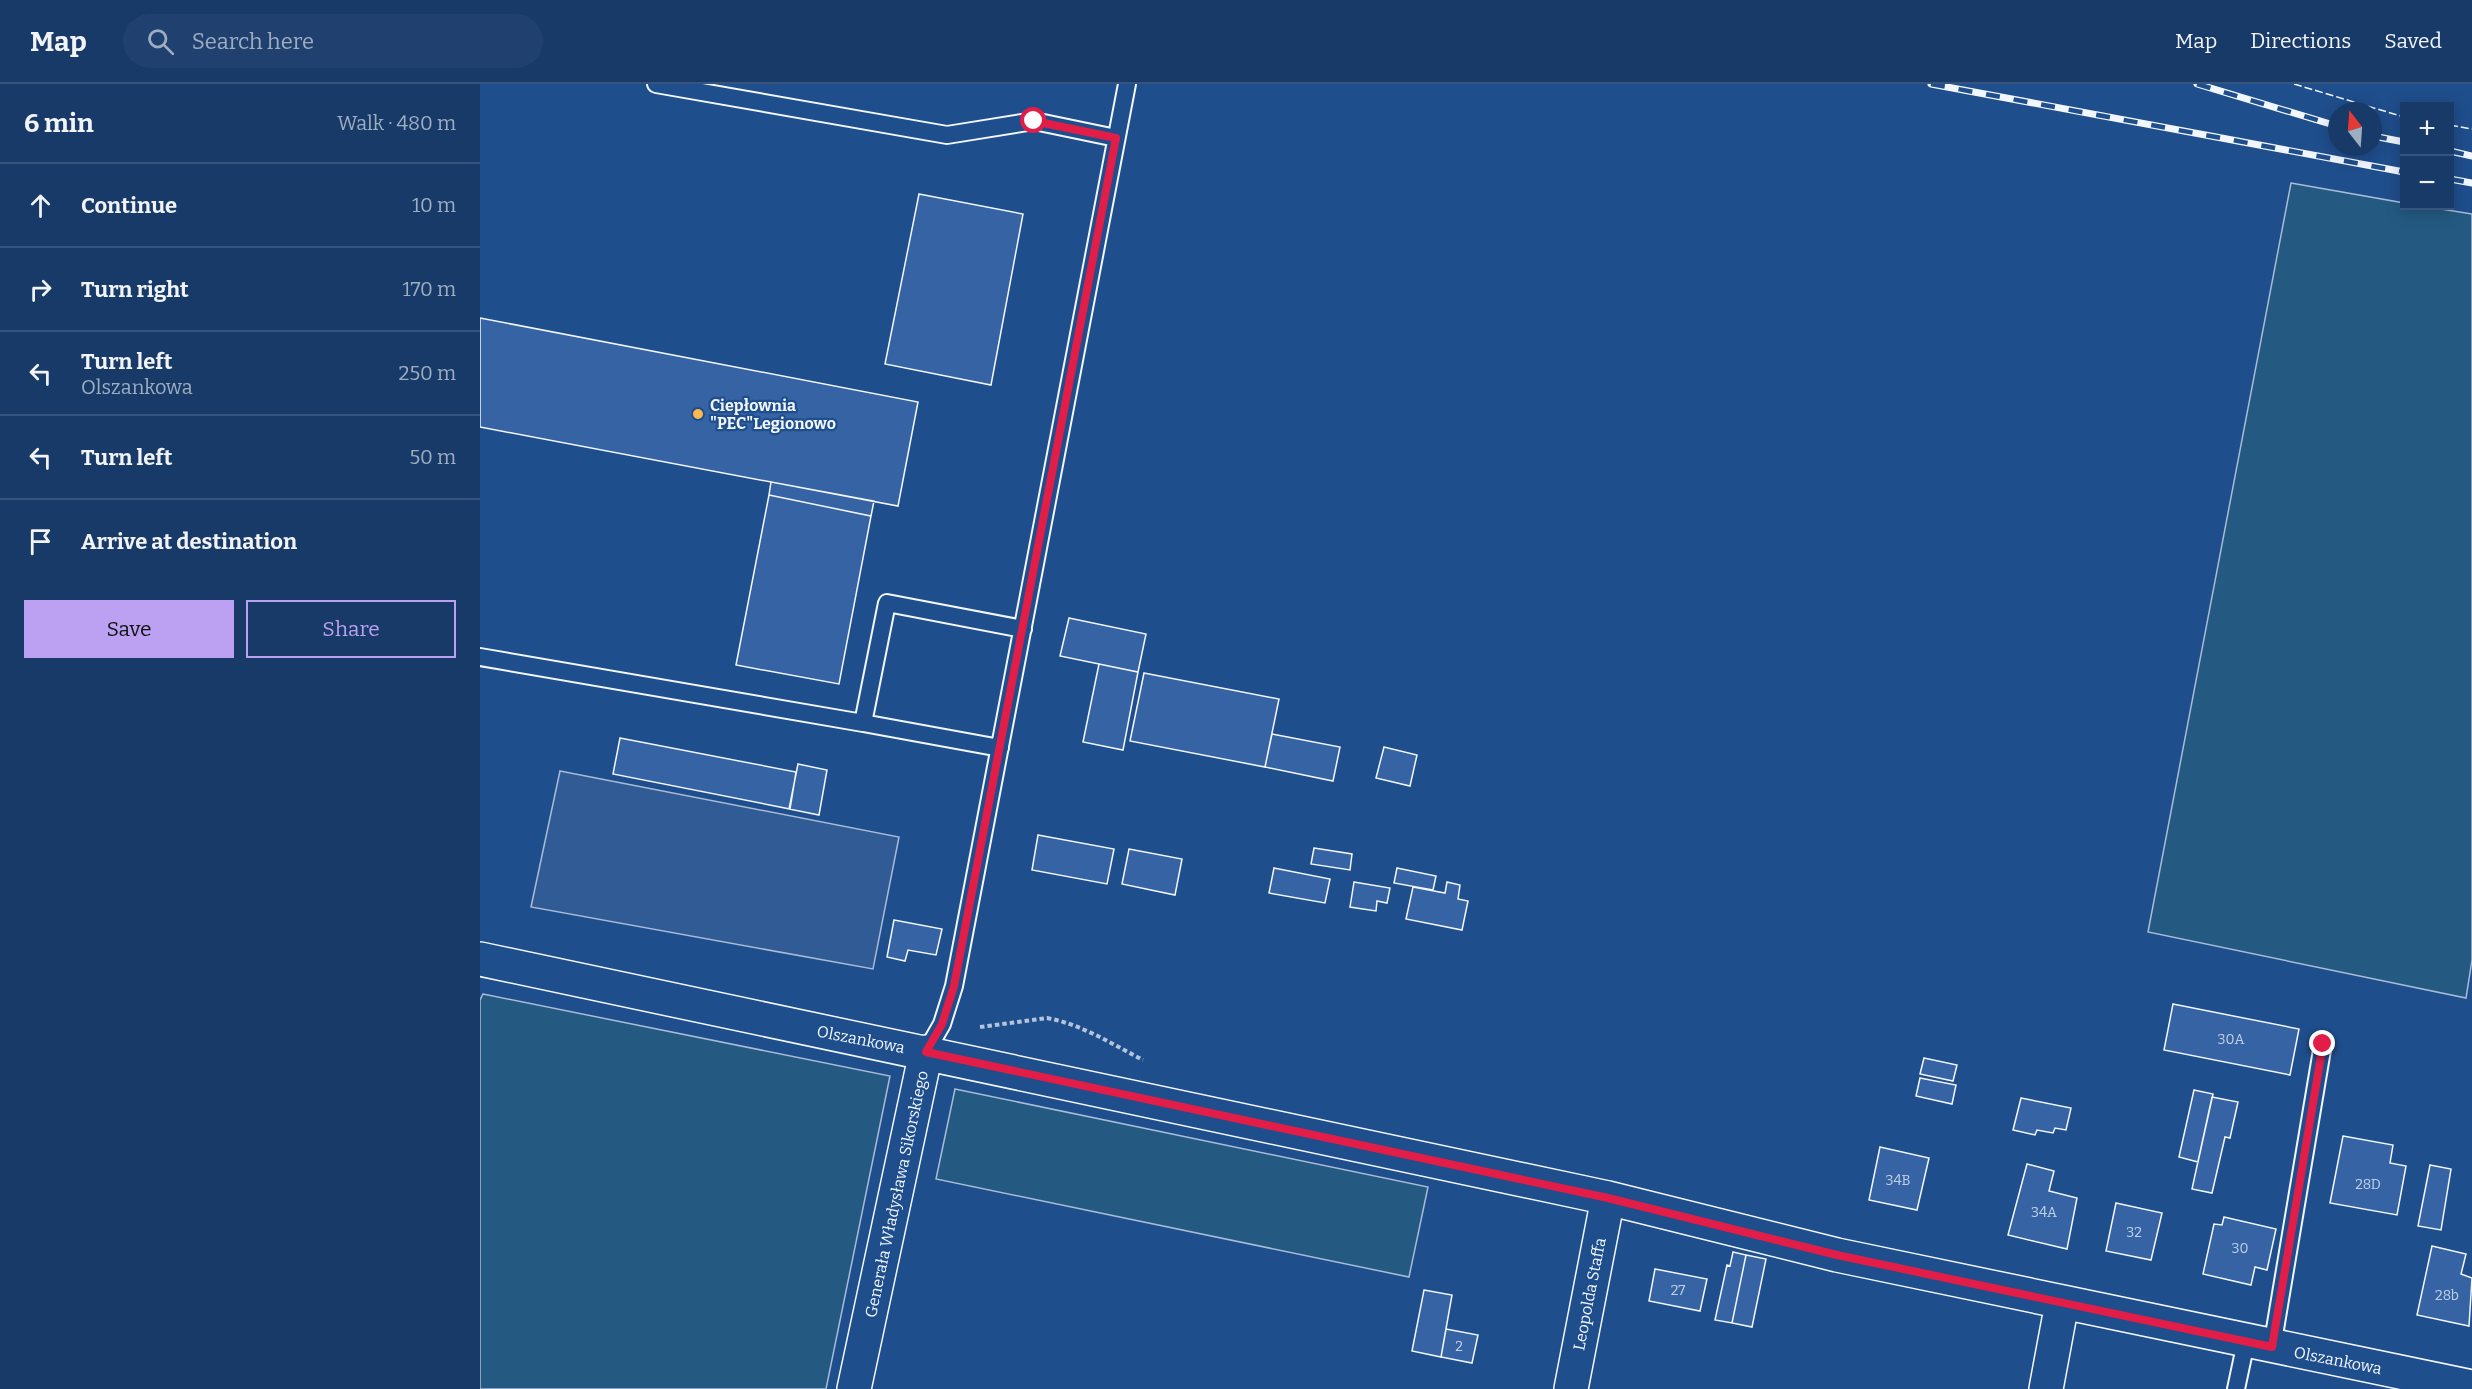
<!DOCTYPE html>
<html lang="en">
<head>
<meta charset="utf-8">
<style>
	:root { --surface:#173a69; --page:#20416f; --text:#f1f3f6; --muted:#9eadc0; --line:#36547d; --accent:#bca0f2 }
	body { margin:0; font-family:Bitter,serif; background:var(--page); color:var(--text) }
	.controls { position:absolute; right:18px; top:18px; display:grid; overflow:hidden; border-radius:0px; box-shadow:0 3px 15px #0003 }
	.controls button { width:54px; height:54px; display:grid; place-items:center; padding:0; border:0; border-bottom:2px solid var(--line); background:var(--surface); color:var(--text); font:30px sans-serif }
	.compass { position:absolute; left:1848px; top:18px; width:54px; height:54px; border-radius:50%; background:var(--surface); box-shadow:0 3px 15px #0003; rotate:343deg }
	.stop { position:absolute; width:18px; height:18px; margin:-14px; border:4px solid #e11d48; border-radius:50%; background:#fff }
	.stop.end { background:#e11d48; border-color:#fff; box-shadow:0 2px 6px #0008 }
	.list { margin:0; padding:0; list-style:none }
	h2 { display:flex; justify-content:space-between; align-items:center; height:78px; margin:0; padding:0 24px; font-size:26px }
	h2 small { font-size:20px; font-weight:400; color:var(--muted) }
	.list li { display:grid; grid-template-columns:39px 1fr auto; gap:18px; align-items:center; box-sizing:border-box; height:84px; padding:0 24px; border-top:2px solid var(--line) }
	.list b { display:block; font-size:22px; white-space:nowrap }
	.list p { margin:0; font-size:20px; white-space:nowrap; color:var(--muted) }
	.list em { font-size:20px; font-style:normal; color:var(--muted) }
	.actions { display:flex; gap:12px; padding:18px 24px }
	.actions a { flex:1; padding:14px 0; border:2px solid var(--accent); border-radius:0px; text-align:center; font-size:21px; color:var(--accent) }
	.actions .main { background:var(--accent); color:#111 }
	.icon { flex:none; width:33px; height:33px; fill:none; stroke:currentColor; stroke-width:2; stroke-linecap:round; stroke-linejoin:round }
	.map { position:relative; flex:none; width:1992px; height:1305px; overflow:hidden }
	header { display:flex; align-items:center; gap:36px; box-sizing:border-box; height:84px; padding:0 30px; background:var(--surface); border-bottom:2px solid var(--line) }
	header strong { font-size:28px }
	nav { display:flex; gap:33px; margin-inline-start:auto; font-size:21px }
	.search { width:420px; height:54px; background:var(--page); display:flex; align-items:center; gap:15px; box-sizing:border-box; padding:0 21px; border-radius:33px; color:var(--muted); font-size:22px }
	main { display:flex }
	aside { flex:1; background:var(--surface) }
	.map>svg:first-child { display:block }
</style>
</head>
<body>
<header>
<strong>Map</strong>
<div class="search"><svg class="icon" aria-label="search" viewBox="0 0 24 24"><circle cx="10" cy="10" r="6"/><path d="M15 15l6 6"/></svg>Search here</div>
<nav><a>Map</a><a>Directions</a><a>Saved</a></nav>
</header>
<main>
<aside>
<h2>6 min<small>Walk · 480 m</small></h2>
<ul class="list">
<li><svg class="icon" aria-label="ahead" viewBox="0 0 24 24"><path d="M12 20V5M6 11l6-6 6 6"/></svg><div><b>Continue</b></div><em>10 m</em></li>
<li><svg class="icon" aria-label="right" viewBox="0 0 24 24"><path d="M7 20v-9h11M14 6l5 5-5 5"/></svg><div><b>Turn right</b></div><em>170 m</em></li>
<li><svg class="icon" aria-label="left" viewBox="0 0 24 24"><path d="M17 20v-9H6M10 6l-5 5 5 5"/></svg><div><b>Turn left</b><p>Olszankowa</p></div><em>250 m</em></li>
<li><svg class="icon" aria-label="left" viewBox="0 0 24 24"><path d="M17 20v-9H6M10 6l-5 5 5 5"/></svg><div><b>Turn left</b></div><em>50 m</em></li>
<li><svg class="icon" aria-label="arrive" viewBox="0 0 24 24"><path d="M6 21V4h12l-3 4 3 4H6"/></svg><div><b>Arrive at destination</b></div></li>
</ul>
<div class="actions"><a class="main">Save</a><a>Share</a></div>
</aside>
<div class="map">
<svg width="1992" height="1305" viewBox="0 0 1992 1305">
	<rect width="100%" height="100%" fill="#1f4e8c"/>
	<path fill="#245a82" stroke="#a8bbd7" stroke-width="1.5" d="M 1811,99 L 1924,119 L 1924,122 L 1942,122 L 1992,130 L 1992,876 L 1986,914 L 1668,848 Z
		M 3,910 L 410,992 L 346,1305 L 0,1305 L 0,916 Z
		M 475,1005 L 948,1103 L 929,1193 L 456,1095 Z"/>
	<path fill="#305b95" stroke="#a8bbd7" stroke-width="1.5" d="M 80,687 L 419,753 L 393,885 L 51,823 Z"/>
	<path fill="#3563a3" stroke="#f2f6ff" stroke-width="1.5" d="M 439,110 L 543,130 L 511,301 L 405,280 Z
		M 0,234 L 438,318 L 418,422 L 0,343 Z
		M 291,398 L 394,417 L 391,432 L 289,411 Z
		M 289,411 L 391,432 L 359,600 L 256,581 Z
		M 589,534 L 666,550 L 658,588 L 580,572 Z
		M 619,580 L 658,588 L 643,666 L 603,658 Z
		M 664,589 L 799,615 L 785,683 L 650,657 Z
		M 792,650 L 860,663 L 853,697 L 785,683 Z
		M 140,654 L 316,688 L 310,725 L 133,690 Z
		M 904,663 L 937,671 L 930,702 L 896,694 Z
		M 318,680 L 347,686 L 339,731 L 309,725 Z
		M 558,751 L 634,765 L 627,800 L 552,786 Z
		M 834,764 L 872,770 L 870,786 L 831,780 Z
		M 649,765 L 702,775 L 695,811 L 642,800 Z
		M 794,784 L 850,795 L 845,819 L 789,809 Z
		M 917,784 L 956,792 L 953,806 L 914,799 Z
		M 874,798 L 910,804 L 907,819 L 897,817 L 896,827 L 870,823 Z
		M 967,798 L 980,801 L 978,815 L 988,817 L 982,846 L 926,835 L 933,803 L 965,809 Z
		M 414,836 L 462,845 L 456,871 L 428,866 L 425,877 L 407,873 Z
		M 1693,920 L 1819,945 L 1810,991 L 1684,966 Z
		M 1444,974 L 1477,981 L 1473,997 L 1440,990 Z
		M 1440,994 L 1476,1001 L 1472,1020 L 1436,1012 Z
		M 1714,1006 L 1733,1010 L 1718,1078 L 1699,1073 Z
		M 1732,1013 L 1758,1018 L 1750,1054 L 1745,1053 L 1732,1109 L 1712,1105 Z
		M 1541,1014 L 1591,1024 L 1586,1046 L 1575,1044 L 1573,1049 L 1557,1046 L 1555,1051 L 1533,1046 Z
		M 1863,1052 L 1913,1061 L 1910,1079 L 1926,1082 L 1917,1131 L 1850,1119 Z
		M 1400,1063 L 1449,1074 L 1437,1126 L 1389,1116 Z
		M 1547,1080 L 1574,1087 L 1569,1107 L 1597,1114 L 1587,1165 L 1528,1151 Z
		M 1950,1081 L 1971,1085 L 1961,1146 L 1938,1142 Z
		M 1636,1119 L 1682,1129 L 1671,1176 L 1626,1167 Z
		M 1744,1133 L 1796,1145 L 1787,1186 L 1775,1183 L 1771,1201 L 1723,1190 L 1734,1140 L 1742,1141 Z
		M 1952,1162 L 1986,1170 L 1981,1190 L 1992,1194 L 1989,1242 L 1937,1231 Z
		M 1253,1168 L 1266,1171 L 1252,1239 L 1235,1236 L 1247,1181 L 1250,1182 Z
		M 1266,1171 L 1286,1175 L 1272,1243 L 1252,1239 Z
		M 1175,1185 L 1227,1195 L 1220,1227 L 1169,1217 Z
		M 944,1206 L 972,1211 L 961,1273 L 932,1267 Z
		M 966,1245 L 998,1251 L 992,1279 L 961,1273 Z"/>
	<g fill="none" stroke-linecap="round" stroke-linejoin="round">
		<defs>
			<path id="lane" d="M 176,0 L 467,51 L 554,37 L 636,54
				M 0,573 L 383,639
				M 520,664 L 383,639 L 407,519 L 543,545
				M 446,968 L 462,940 L 474,902 L 647,0
				M 1792,1263 L 1843,960
				M 1756,1305 L 1766,1258"/>
			<path id="street" d="M 0,875 L 1128,1114 L 1357,1171 L 1992,1303
				M 374,1305 L 446,968
				M 1091,1305 L 1128,1114
				M 1566,1305 L 1582,1219"/>
		</defs>
		<use href="#lane" stroke="#f2f6ff" stroke-width="20"/>
		<use href="#street" stroke="#f2f6ff" stroke-width="36"/>
		<path stroke="#b3c4dc" stroke-width="4" stroke-dasharray="4.5 3" stroke-linecap="butt" d="M 500,943 L 567,934 C 601,940 632,960 663,976"/>
		<use href="#lane" stroke="#1f4e8c" stroke-width="16"/>
		<use href="#street" stroke="#1f4e8c" stroke-width="33"/>
		<defs>
			<path id="rail" d="M 1451,0 L 1924,88
				M 1717,0 L 1857,42
				M 1893,52 L 1924,58
				M 1970,67 L 1992,72
				M 1970,95 L 1992,99"/>
		</defs>
		<use href="#rail" stroke="#f2f6ff" stroke-width="7"/>
		<use href="#rail" stroke="#1f4e8c" stroke-width="4.5" stroke-dasharray="14" stroke-linecap="butt"/>
		<path stroke="#f2f6ff" stroke-width="1.5" stroke-dasharray="8 3" stroke-linecap="butt" d="M 1814,0 L 1924,33
			M 1970,41 L 1992,45"/>
	</g>
	<g fill="none" stroke-linecap="round" stroke-linejoin="round">
		<path stroke="#e11d48" stroke-width="8" d="M 554,37 L 636,54 L 474,902 L 462,940 L 446,968 L 1128,1114 L 1357,1171 L 1792,1263 L 1843,960"/>
	</g>
	<circle fill="#ffb74d" stroke="#1f4e8c" stroke-width="2" cx="218" cy="330" r="6"/>
	<g text-anchor="middle" stroke-width="4.5" stroke-linejoin="round" paint-order="stroke">
		<g font-size="14" fill="#c3d1e8">
			<text x="1751" y="960">30A</text>
			<text x="1418" y="1101">34B</text>
			<text x="1888" y="1105">28D</text>
			<text x="1564" y="1133">34A</text>
			<text x="1654" y="1153">32</text>
			<text x="1760" y="1169">30</text>
			<text x="1198" y="1211">27</text>
			<text x="1967" y="1216">28b</text>
			<text x="979" y="1267">2</text>
		</g>
		<g font-size="16" font-weight="bold" fill="#f2f6ff" stroke="#1f4e8c" text-anchor="start">
			<text x="230" y="327">Ciepłownia<tspan x="230" dy="18">"PEC"Legionowo</tspan></text>
		</g>
		<g font-size="16" fill="#f2f6ff" stroke="#1f4e8c">
			<text transform="translate(381 955) rotate(11)" y="6">Olszankowa</text>
			<text transform="translate(416 1110) rotate(-78)" y="6">Generała Władysława Sikorskiego</text>
			<text transform="translate(1109 1210) rotate(-79)" y="6">Leopolda Staffa</text>
			<text transform="translate(1858 1276) rotate(11)" y="6">Olszankowa</text>
		</g>
	</g>
</svg>
<div class="controls">
<button>+</button>
<button>−</button>
</div>
<svg class="compass" viewBox="-18 -18 36 36"><path d="M0-13l5 13h-10z" fill="#e53935"/><path d="M0 13l5-13h-10z" fill="#9eadc0"/></svg>
<div class="stop" style="left:554px;top:37px"></div>
<div class="stop end" style="left:1843px;top:960px"></div>
</div>
</main>
</body>
</html>
